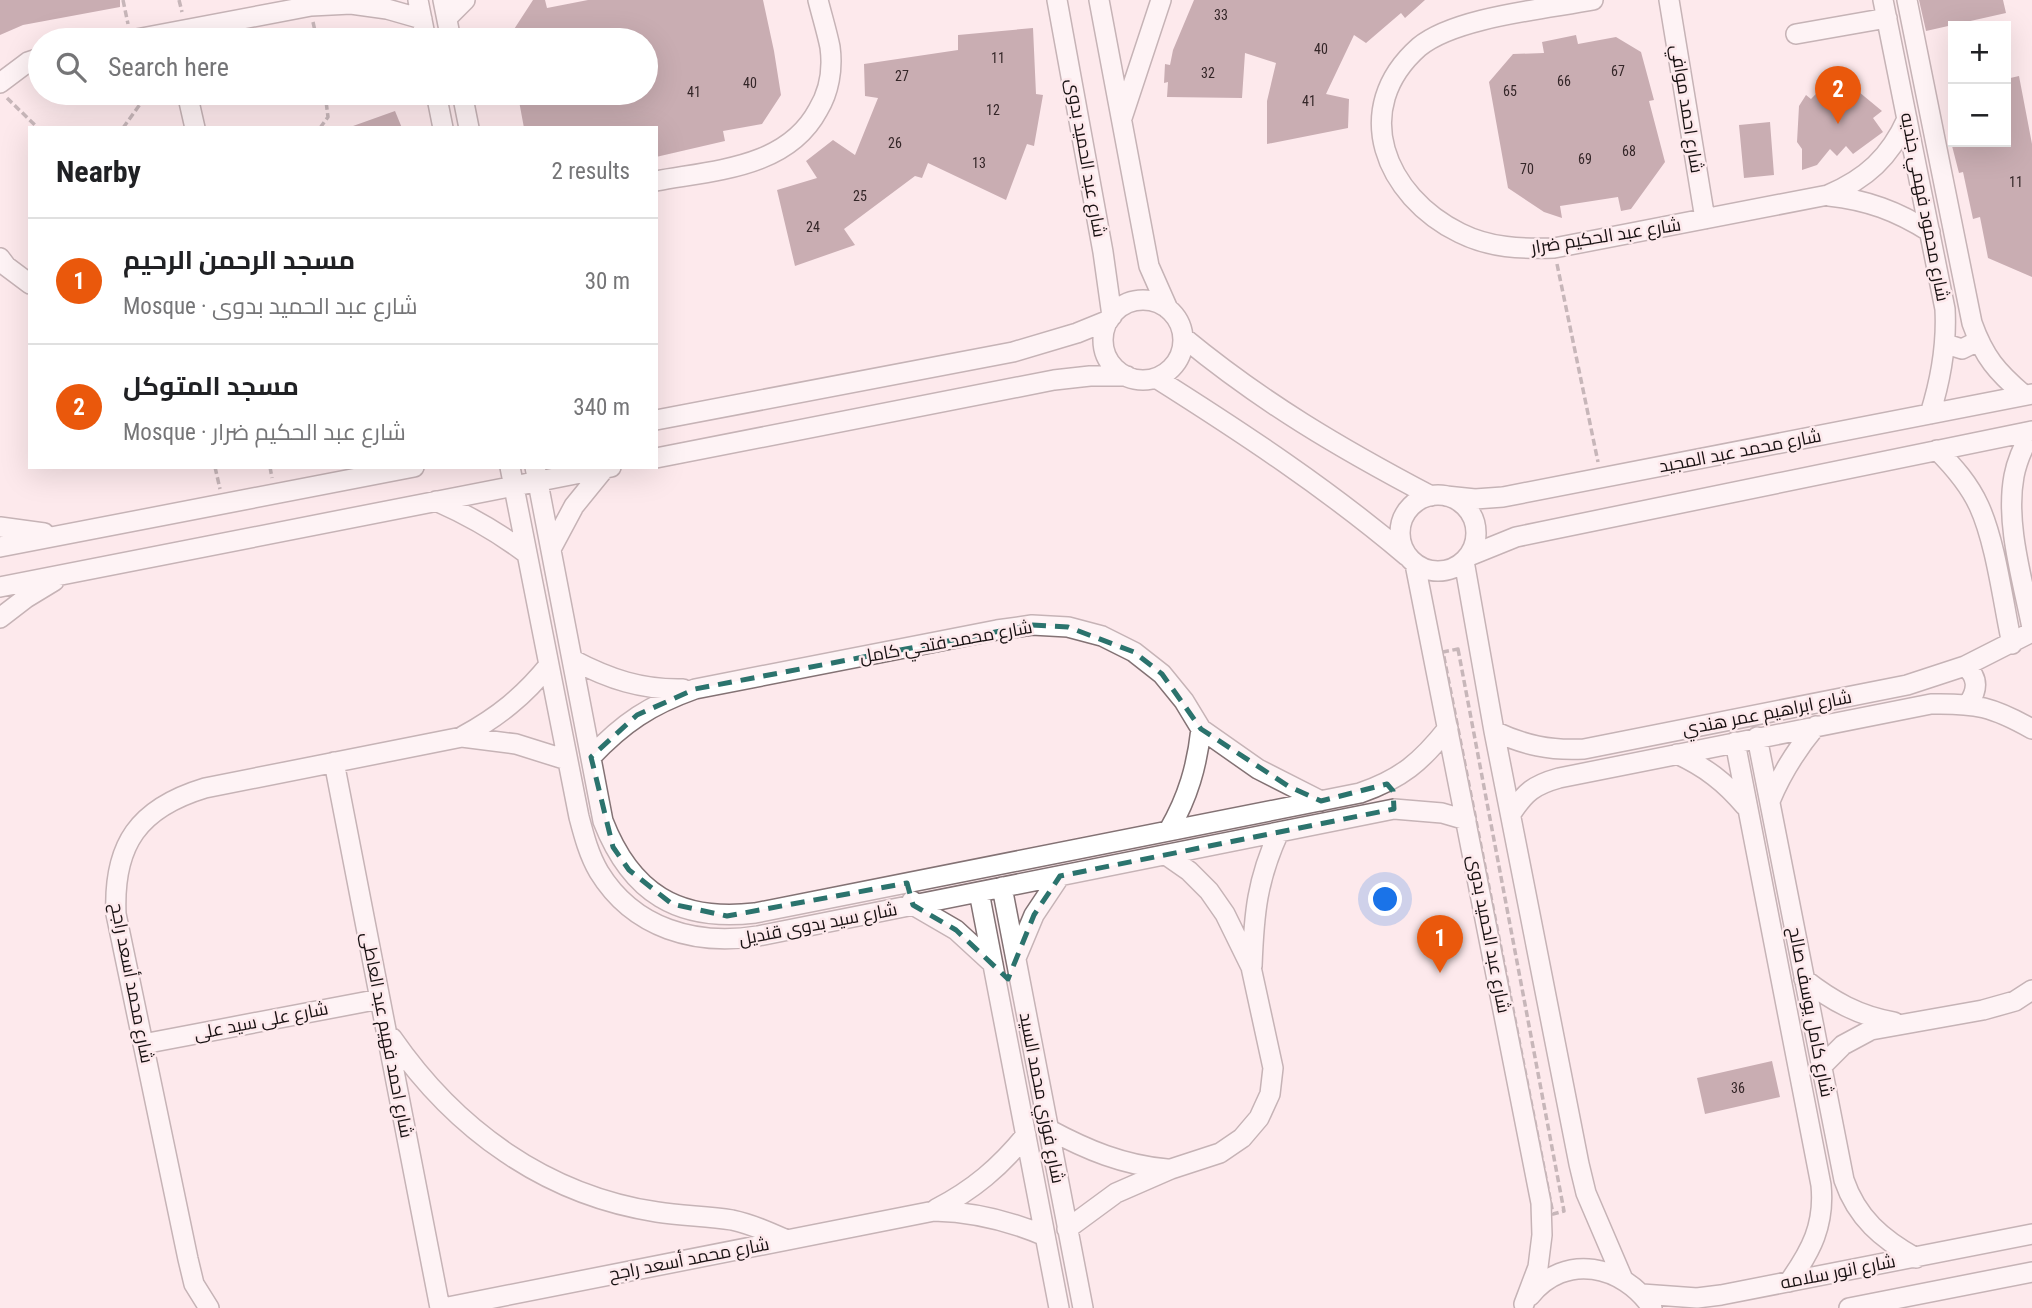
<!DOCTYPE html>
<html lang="en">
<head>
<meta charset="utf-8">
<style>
	:root { --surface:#fff; --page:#f6f6f6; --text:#202124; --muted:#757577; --line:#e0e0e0; --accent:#ea580c }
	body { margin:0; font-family:"Roboto Condensed",Cairo,sans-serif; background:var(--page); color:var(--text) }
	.controls { position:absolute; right:21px; top:21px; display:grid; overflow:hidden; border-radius:0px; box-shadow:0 7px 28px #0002 }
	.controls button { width:63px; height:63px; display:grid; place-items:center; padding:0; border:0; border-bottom:2px solid var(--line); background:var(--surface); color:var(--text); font:35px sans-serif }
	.you { position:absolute; left:1386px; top:900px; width:24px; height:24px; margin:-18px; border:5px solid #fff; border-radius:50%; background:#1a73e8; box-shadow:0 0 0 10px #1a73e833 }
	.badge { display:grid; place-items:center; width:46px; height:46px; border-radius:50%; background:var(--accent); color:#fff; font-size:23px; font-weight:700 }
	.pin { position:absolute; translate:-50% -58px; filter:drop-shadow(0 2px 4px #0008) }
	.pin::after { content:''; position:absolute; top:37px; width:24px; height:21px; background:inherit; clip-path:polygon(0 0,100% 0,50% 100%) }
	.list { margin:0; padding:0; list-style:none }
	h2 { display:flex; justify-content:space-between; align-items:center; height:91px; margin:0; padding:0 28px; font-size:30px }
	h2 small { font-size:23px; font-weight:400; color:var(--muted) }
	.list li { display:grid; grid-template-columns:46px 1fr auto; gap:21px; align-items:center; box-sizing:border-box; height:126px; padding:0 28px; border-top:2px solid var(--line) }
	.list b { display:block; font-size:26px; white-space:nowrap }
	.list p { margin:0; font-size:23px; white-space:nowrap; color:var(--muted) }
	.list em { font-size:23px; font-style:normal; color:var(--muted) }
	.icon { flex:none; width:38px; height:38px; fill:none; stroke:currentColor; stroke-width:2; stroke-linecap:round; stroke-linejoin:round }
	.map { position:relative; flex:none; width:2032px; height:1308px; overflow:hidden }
	.search { position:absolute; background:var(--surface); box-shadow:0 7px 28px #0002; left:28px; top:28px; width:630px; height:77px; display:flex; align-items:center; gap:18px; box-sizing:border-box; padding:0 24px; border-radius:38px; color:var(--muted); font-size:26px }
	.panel { position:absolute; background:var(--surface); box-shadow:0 7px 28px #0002; left:28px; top:126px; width:630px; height:343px; border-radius:0px }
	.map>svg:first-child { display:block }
</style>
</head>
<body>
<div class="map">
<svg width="2032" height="1308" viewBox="0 0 2032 1308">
	<rect width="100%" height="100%" fill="#fde9ec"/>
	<path fill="#8a656c" d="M 0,0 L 120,0 L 120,7 L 23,25 L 0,35 Z
		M 533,0 L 545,0 L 547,8 L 588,0 L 763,0 L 774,51 L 781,95 L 762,124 L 723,131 L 725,141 L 656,157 L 656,128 L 524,128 L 519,101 L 561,93 L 646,93 L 646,40 L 507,40 Z
		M 1194,0 L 1425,0 L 1405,18 L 1401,13 L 1366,43 L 1354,35 L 1326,94 L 1349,99 L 1348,128 L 1267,144 L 1267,101 L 1276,63 L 1245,53 L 1242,98 L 1167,97 L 1168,82 L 1164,83 L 1165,64 L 1170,65 L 1173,50 Z
		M 1919,0 L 2003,0 L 2006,13 L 1926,31 Z
		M 1033,28 L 1036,94 L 1043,95 L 1034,146 L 1027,144 L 1006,200 L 928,163 L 922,178 L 915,176 L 844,229 L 855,245 L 795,266 L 777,190 L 817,178 L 806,161 L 833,140 L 855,155 L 878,98 L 865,96 L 864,64 L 958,50 L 958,35 Z
		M 1576,35 L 1578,44 L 1616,37 L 1641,52 L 1654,100 L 1649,101 L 1665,162 L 1631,209 L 1621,211 L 1618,197 L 1560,206 L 1562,218 L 1544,212 L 1508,188 L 1489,82 L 1513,54 L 1544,53 L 1542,42 Z
		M 1836,73 L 1882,111 L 1873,118 L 1883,132 L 1853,154 L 1846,146 L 1837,156 L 1830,149 L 1817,165 L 1802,170 L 1802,149 L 1797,142 L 1799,106 L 1806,95 L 1811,99 Z
		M 2019,76 L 2032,144 L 2032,277 L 1988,258 L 1980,217 L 1973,219 L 1963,172 L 1959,173 L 1951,142 L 2006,142 L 2006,79 Z
		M 395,111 L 402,128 L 353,128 L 353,126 Z
		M 1770,122 L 1774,175 L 1744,178 L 1739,125 Z
		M 1772,1061 L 1780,1097 L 1705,1114 L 1697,1078 Z"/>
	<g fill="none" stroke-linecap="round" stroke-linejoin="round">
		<defs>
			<path id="minor" d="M 418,0 L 426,40
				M 443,0 L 451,40
				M 1057,0 L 1103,252 L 1112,316
				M 1099,0 L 1149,266 L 1168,309
				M 1593,0 C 1546,9 1455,17 1419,47 C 1349,109 1385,196 1460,233 C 1490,248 1521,249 1554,248 L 1828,195 C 1866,179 1890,157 1907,119
				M 1669,0 L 1705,219
				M 1883,0 L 1945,309 C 1947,346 1941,379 1930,414
				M 1907,0 L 1972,323 C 1984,357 1997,372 2024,395
				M 447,18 L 465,0
				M 1796,34 L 1887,18
				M 131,40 L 311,6 L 351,4 L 387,9 L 422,19
				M 0,83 L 28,62 L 40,58
				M 187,93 L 195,128
				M 436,93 L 443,128
				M 462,93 L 469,128
				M 1122,118 L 1161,0
				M 656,181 C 715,170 787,168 818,110 C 829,92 833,69 830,47 C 827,32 822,16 818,0
				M 1829,196 C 1867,200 1897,211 1930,232
				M 0,258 L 6,266 L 30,284
				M1103 340a40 40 0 1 1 80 0a40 40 0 1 1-80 0Z
				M 1183,337 C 1263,403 1340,448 1431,496
				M 1946,344 L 1962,349 L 1978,341
				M 1156,378 C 1243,433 1328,489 1407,556
				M 656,420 L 1013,352 L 1077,333 L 1109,320
				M 2032,431 C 2024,445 2017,460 2014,476 C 2005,524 2023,581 2032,628
				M 1937,450 C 1954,467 1969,484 1979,506 C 1996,543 2003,603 2012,644
				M 656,458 L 1054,380 L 1090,376 L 1127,376
				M 510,467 L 579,817 C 584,836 589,855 599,872 C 634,929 696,946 758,936 L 1394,809 L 1442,813 L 1466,820
				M 535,467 L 603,821 C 631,893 678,922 755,913 L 1360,793 C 1401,779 1421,762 1448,728
				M1400 533a38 38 0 1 1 76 0a38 38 0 1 1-76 0Z
				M 1446,496 L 1475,499 L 1503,497 L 2032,394
				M 436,501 C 470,516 498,532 527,554
				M 0,527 L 44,533
				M 0,547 L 414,467
				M 551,549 L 574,506 L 604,469
				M 1469,556 L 1516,537 L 1540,532 L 2032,431
				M 1464,561 L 1494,731 L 1579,1164 L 1586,1193 L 1622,1277
				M 1415,564 L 1541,1203 L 1542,1235 L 1538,1267 L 1524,1304
				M 0,587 L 611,467
				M 0,618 L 26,598 L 54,581
				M 573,660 C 609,679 642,690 683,689
				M 1965,666 C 1978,677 1978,689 1969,703
				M 1494,731 C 1524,745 1550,751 1584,749 L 1907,685 L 1965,666 L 2032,632
				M 463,736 C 498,717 524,696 549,665
				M 1757,737 L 1844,1180 C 1857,1218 1882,1239 1916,1258
				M 1735,742 L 1821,1185 C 1825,1225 1811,1251 1789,1282
				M 1677,754 C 1705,767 1725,782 1745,806
				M 591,757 C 623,723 650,705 695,689 L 997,630 L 1032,625 L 1068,627 L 1102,636 L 1134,652 L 1162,674 L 1184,701 L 1201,729 L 1258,769 L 1321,801
				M 334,762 L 440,1308
				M 1770,801 C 1782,772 1796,750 1816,726
				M 1511,814 C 1525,792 1534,785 1559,778 L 1931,704 C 1976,703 1993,707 2032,729
				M 1169,830 C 1188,797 1197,766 1201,729
				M 1002,887 L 1083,1308
				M 979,892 L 1059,1308
				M 912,901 L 913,905 L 956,930 L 993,964
				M 1016,958 L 1034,915 L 1060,876
				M 1252,966 C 1254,913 1257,880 1279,832
				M 1804,979 C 1832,1001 1859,1016 1894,1022
				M 392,1038 C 455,1129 545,1195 657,1212 C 682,1216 707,1216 732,1220 C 751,1224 769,1232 787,1240
				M 143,1044 L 380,999
				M 1821,1067 L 1843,1045 L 1871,1030 L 1983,1010 L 2015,1001 L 2032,990
				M 1048,1129 C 1087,1150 1123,1165 1167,1169
				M 936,1209 C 973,1190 1000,1167 1026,1135
				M 1067,1229 L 1116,1193 L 1171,1169 L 1220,1153 L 1242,1138 L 1259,1118 L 1270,1094 L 1273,1068 L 1251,967 L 1225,914 L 1209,891 L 1189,871 L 1166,855
				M 1642,1294 L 1697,1298 L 1721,1295 L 2032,1234
				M 1530,1296 C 1565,1252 1623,1265 1652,1308
				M 209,1308 L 194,1284 L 188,1259 L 116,914 C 113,844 139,808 205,788 L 462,737 L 516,744 L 567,760
				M 443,1308 L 934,1211 C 974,1212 1008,1220 1045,1236
				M 1849,1308 L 2032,1272"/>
		</defs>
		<use href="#minor" stroke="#837274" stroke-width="22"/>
		<path stroke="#85787a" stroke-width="3.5" stroke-dasharray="7 3.5" stroke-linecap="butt" d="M 123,0 L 128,24
			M 179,0 L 182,12
			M 313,22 L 317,40
			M 7,98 L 38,128
			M 123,128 L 148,93
			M 320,128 L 328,117 L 325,93
			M 1557,264 L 1598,462
			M 215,467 L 220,489
			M 270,467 L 272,478
			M 1458,649 L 1564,1211 L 1553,1214 L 1443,652 Z"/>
		<use href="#minor" stroke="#fff" stroke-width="19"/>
	</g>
	<path d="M0 0H2032V1308H0ZM 1032,625 L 1068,627 L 1134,652 L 1162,674 L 1201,729 L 1288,786 L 1321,801 L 1387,784 L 1393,791 L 1394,809 L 1060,876 L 1034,915 L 1008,979 L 956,930 L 913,905 L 907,883 L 727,916 L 672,904 L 629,870 L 613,847 L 591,757 L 637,715 L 695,689 Z" fill="#fde9ec" fill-opacity=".55" fill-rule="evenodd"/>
	<path fill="none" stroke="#2b736d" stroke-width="5" stroke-dasharray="14 9" stroke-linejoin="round" d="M 1032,625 L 1068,627 L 1134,652 L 1162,674 L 1201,729 L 1288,786 L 1321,801 L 1387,784 L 1393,791 L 1394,809 L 1060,876 L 1034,915 L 1008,979 L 956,930 L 913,905 L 907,883 L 727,916 L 672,904 L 629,870 L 613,847 L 591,757 L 637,715 L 695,689 Z"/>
	<g text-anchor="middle" stroke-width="5" stroke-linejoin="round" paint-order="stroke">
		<g font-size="14" fill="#342628">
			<text x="1221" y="20">33</text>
			<text x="1321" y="54">40</text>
			<text x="998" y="63">11</text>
			<text x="1618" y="76">67</text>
			<text x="1208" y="78">32</text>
			<text x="902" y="81">27</text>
			<text x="1564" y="86">66</text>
			<text x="750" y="88">40</text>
			<text x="1510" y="96">65</text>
			<text x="694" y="97">41</text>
			<text x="1309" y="106">41</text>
			<text x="993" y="115">12</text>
			<text x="895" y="148">26</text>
			<text x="1629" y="156">68</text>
			<text x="1585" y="164">69</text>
			<text x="979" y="168">13</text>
			<text x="1527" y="174">70</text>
			<text x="2016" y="187">11</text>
			<text x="860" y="201">25</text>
			<text x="813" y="232">24</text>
			<text x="1738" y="1093">36</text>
		</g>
		<g font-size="18" fill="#181112" stroke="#fde9ec">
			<text transform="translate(1687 109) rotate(81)" y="6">شارع احمد موافي</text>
			<text transform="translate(1086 158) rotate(80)" y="6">شارع عبد الحميد بدوى</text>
			<text transform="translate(1925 207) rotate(79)" y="6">شارع محمود فهمي جنديه</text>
			<text transform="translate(1606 236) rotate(-9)" y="6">شارع عبد الحكيم ضرار</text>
			<text transform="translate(1740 451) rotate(-11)" y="6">شارع محمد عبد المجيد</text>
			<text transform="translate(946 642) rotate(-10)" y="6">شارع محمد فتحي كامل</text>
			<text transform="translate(1767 713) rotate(-11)" y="6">شارع ابراهيم عمر هندي</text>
			<text transform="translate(818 924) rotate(-11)" y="6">شارع سيد بدوى قنديل</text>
			<text transform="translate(1489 934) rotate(79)" y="6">شارع عبد الحميد بدوى</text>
			<text transform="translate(132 983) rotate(79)" y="6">شارع محمد أسعد راجح</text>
			<text transform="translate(1811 1012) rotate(79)" y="6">شارع كامل يوسف صالح</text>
			<text transform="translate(261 1021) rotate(-11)" y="6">شارع على سيد على</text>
			<text transform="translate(387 1035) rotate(79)" y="6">شارع احمد فهيم عبد العاطى</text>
			<text transform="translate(1042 1098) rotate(79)" y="6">شارع فوزي محمد السيد</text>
			<text transform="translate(689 1259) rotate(-11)" y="6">شارع محمد أسعد راجح</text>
			<text transform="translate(1838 1272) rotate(-11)" y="6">شارع انور سلامه</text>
		</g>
	</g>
</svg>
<div class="controls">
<button>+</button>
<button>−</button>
</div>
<div class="you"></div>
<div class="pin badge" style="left:1440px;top:973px">1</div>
<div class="pin badge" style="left:1838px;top:124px">2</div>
<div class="search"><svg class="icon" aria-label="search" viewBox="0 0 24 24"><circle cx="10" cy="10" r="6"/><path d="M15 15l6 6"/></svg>Search here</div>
<section class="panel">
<h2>Nearby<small>2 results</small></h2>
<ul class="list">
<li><span class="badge">1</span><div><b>مسجد الرحمن الرحيم</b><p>Mosque · شارع عبد الحميد بدوى</p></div><em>30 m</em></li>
<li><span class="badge">2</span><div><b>مسجد المتوكل</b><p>Mosque · شارع عبد الحكيم ضرار</p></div><em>340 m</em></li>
</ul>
</section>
</div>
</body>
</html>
